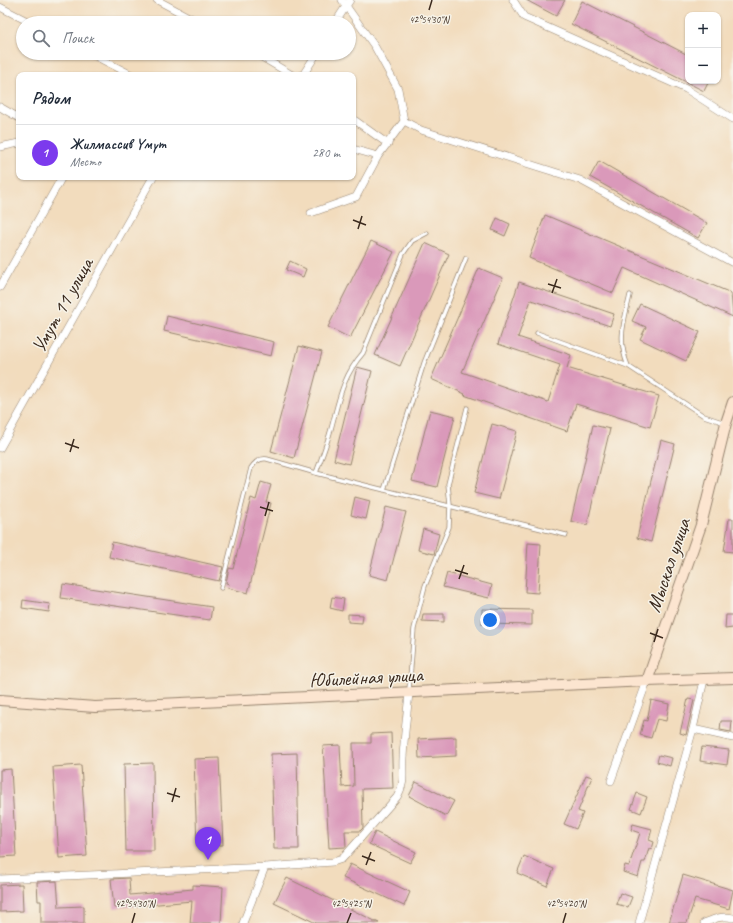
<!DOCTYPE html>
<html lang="ru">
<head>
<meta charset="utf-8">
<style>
	:root { --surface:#fff; --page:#f2f2f3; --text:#1f2937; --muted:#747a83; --line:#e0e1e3; --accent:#7c3aed }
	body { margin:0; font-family:Caveat,sans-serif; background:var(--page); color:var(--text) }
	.controls { position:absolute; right:12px; top:12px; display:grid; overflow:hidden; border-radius:8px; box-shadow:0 1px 3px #0004 }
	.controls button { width:36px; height:36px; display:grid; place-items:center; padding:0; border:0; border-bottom:1px solid var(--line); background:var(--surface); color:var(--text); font:20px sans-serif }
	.you { position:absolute; left:490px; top:620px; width:14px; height:14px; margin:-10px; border:3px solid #fff; border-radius:50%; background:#1a73e8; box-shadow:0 0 0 6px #1a73e833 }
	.badge { display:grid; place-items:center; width:26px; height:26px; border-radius:50%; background:var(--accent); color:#fff; font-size:13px; font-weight:700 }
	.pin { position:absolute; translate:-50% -33px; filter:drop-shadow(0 1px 2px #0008) }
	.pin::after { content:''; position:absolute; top:21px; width:14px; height:12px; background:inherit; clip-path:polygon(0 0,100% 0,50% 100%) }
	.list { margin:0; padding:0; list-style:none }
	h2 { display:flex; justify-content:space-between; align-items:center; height:52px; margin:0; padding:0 16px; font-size:17px }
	h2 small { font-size:13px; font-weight:400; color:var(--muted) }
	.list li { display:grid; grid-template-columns:26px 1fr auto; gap:12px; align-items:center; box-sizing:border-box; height:56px; padding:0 16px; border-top:1px solid var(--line) }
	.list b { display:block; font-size:15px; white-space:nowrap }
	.list p { margin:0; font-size:13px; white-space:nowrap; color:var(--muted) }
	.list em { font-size:13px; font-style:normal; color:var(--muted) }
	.icon { flex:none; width:22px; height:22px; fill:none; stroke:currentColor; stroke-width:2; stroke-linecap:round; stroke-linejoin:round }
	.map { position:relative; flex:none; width:733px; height:923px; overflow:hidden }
	.search { position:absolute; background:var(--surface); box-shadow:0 1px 3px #0004; left:16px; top:16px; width:340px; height:44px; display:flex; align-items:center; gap:10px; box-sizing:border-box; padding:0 14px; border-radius:22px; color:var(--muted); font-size:15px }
	.panel { position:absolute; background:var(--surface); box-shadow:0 1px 3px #0004; left:16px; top:72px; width:340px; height:108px; border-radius:8px }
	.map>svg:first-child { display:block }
</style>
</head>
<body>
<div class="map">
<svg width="733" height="923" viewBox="0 0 733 923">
	<rect width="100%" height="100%" fill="#f7f3e8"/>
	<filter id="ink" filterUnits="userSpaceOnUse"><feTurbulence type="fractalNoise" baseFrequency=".025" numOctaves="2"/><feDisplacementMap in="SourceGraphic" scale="8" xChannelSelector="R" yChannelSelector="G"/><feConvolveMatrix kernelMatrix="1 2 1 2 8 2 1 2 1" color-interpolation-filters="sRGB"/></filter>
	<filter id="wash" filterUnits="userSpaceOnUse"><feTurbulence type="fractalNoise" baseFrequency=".012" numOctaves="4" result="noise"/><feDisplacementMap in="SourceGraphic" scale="16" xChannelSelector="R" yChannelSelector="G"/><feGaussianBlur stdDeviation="0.9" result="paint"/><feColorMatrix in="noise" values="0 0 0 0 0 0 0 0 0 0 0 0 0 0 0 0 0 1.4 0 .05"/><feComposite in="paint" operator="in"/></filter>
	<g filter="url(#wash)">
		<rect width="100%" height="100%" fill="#f2dcbd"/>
		<g id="blocks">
			<path fill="#da99ba" d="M 526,0 L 565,0 L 556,16 Z
				M 582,1 L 688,55 L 688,81 L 709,81 L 704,91 L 571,24 Z
				M 599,161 L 707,223 L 698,238 L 590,177 Z
				M 545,215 L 731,293 L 733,317 L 624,268 L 613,293 L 529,258 Z
				M 497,218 L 510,224 L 505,236 L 492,230 Z
				M 371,241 L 394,252 L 350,338 L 328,327 Z
				M 425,243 L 449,254 L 400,366 L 375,355 Z
				M 290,261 L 306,269 L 303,277 L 286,270 Z
				M 479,268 L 503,278 L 462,372 L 548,402 L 560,365 L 498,344 L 519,282 L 614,314 L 610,326 L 531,300 L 518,337 L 571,355 L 567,368 L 659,396 L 650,427 L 576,404 L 567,431 L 464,395 L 465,394 L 431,379 Z
				M 640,304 L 700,332 L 686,361 L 640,339 L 646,327 L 632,321 Z
				M 167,316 L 274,342 L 271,356 L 164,331 Z
				M 299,346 L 322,352 L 294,458 L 271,451 Z
				M 357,367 L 372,371 L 349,464 L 334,460 Z
				M 430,410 L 455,416 L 437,487 L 412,481 Z
				M 492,424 L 517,431 L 499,499 L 474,493 Z
				M 593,425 L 610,429 L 587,525 L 571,521 Z
				M 661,440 L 675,444 L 651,542 L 637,538 Z
				M 261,482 L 271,485 L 266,502 L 271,503 L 248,593 L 228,588 L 229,584 L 226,583 L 229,568 L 233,569 L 251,498 L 256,500 Z
				M 355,497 L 370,501 L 366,519 L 351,515 Z
				M 386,507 L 406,512 L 388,580 L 369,575 Z
				M 729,519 L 733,519 L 733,552 L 724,551 Z
				M 423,529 L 439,534 L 434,554 L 418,550 Z
				M 112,542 L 223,567 L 219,581 L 109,557 Z
				M 528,543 L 541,544 L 538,593 L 525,592 Z
				M 447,573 L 492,585 L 489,598 L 443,587 Z
				M 63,584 L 212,607 L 210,620 L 61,598 Z
				M 332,597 L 344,599 L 342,611 L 330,608 Z
				M 23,600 L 50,604 L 49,612 L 22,608 Z
				M 482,609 L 532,610 L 532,625 L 482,624 Z
				M 348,614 L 363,615 L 362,623 L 348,622 Z
				M 423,614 L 444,614 L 444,622 L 422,621 Z
				M 726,615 L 733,615 L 733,628 L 725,629 Z
				M 688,699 L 694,700 L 686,735 L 680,733 Z
				M 651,700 L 669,704 L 666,721 L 657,719 L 651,738 L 640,735 L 644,720 L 647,721 Z
				M 721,721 L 732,721 L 731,732 L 720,730 Z
				M 391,733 L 393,788 L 362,789 L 363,828 L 360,831 L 345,831 L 346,847 L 329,848 L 323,746 L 340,745 L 342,787 L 354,786 L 353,743 L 371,743 L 371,734 Z
				M 456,737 L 456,756 L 419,758 L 418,739 Z
				M 702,747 L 729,750 L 727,765 L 700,761 Z
				M 297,753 L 299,849 L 274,849 L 271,754 Z
				M 659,755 L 672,758 L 670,766 L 657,762 Z
				M 219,758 L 223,845 L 197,846 L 194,759 Z
				M 153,763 L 154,851 L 126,851 L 124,764 Z
				M 81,765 L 87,856 L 59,858 L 53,767 Z
				M 11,769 L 16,856 L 0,857 L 0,770 Z
				M 586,775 L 592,777 L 578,811 L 583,813 L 576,829 L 564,824 Z
				M 416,782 L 454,801 L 446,816 L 409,796 Z
				M 637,793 L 647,797 L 641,813 L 631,809 Z
				M 633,824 L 652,829 L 649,840 L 654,842 L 652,849 L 649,848 L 645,862 L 642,862 L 638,877 L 623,872 L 625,865 L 629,866 L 640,833 L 631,830 Z
				M 375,832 L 416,852 L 410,863 L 369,844 Z
				M 524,856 L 554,869 L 547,886 L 517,873 Z
				M 350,864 L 410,892 L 404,906 L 343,878 Z
				M 683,875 L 733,890 L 729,909 L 695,899 L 687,923 L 669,923 Z
				M 129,878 L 130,895 L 193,889 L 193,885 L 223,887 L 221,923 L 190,923 L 192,901 L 114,908 L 111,879 Z
				M 287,878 L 379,923 L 316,923 L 274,903 Z
				M 57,881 L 59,907 L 84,906 L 84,923 L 41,923 L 41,901 L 38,901 L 37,882 Z
				M 22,884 L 23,911 L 0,912 L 0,885 Z
				M 620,893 L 632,897 L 628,907 L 616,904 Z"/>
		</g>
	</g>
	<g filter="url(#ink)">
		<use href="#blocks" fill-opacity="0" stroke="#96836e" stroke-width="1"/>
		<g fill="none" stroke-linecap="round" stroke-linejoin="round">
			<defs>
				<path id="lane" d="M 630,295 C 624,322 617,339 628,366 L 704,416 L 725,423
					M 537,333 L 628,366
					M 316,473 C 321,459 327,444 331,429 C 339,400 342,377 363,353 L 403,254 L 412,241 L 427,233
					M 384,490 L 424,363 L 466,258
					M 221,588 L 251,468 C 255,462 260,458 267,459 L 316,473 L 566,535
					M 409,690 L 414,629 L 425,586 L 449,527 L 450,505 L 448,484 L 467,408"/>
				<path id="street" d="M 157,0 L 200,23
					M 342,0 L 375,47 L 398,89 L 404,121
					M 513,0 L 524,17 L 686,89 L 733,119
					M 0,7 L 31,23
					M 335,23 L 350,0
					M 89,53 L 132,75
					M 255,53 L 292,75
					M 303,75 L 317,53
					M 0,107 L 19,118
					M 353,119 L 388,144
					M 404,121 L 421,130 L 580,180 L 733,263
					M 0,147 L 19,143
					M 353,149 L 378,156 L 404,121
					M 311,213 L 356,197 L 378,156
					M 0,287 L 62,177
					M 0,448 L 153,177
					M 693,729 L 733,738
					M 611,781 L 647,681
					M 0,879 L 265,867 L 333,862 L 342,859 L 397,797 C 406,781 402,775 403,758 C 404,736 407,715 409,693
					M 243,923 L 265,867
					M 639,923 L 693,729 L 704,680
					M 704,923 C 714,919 722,915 733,918"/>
				<path id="secondary" d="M 647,681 L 701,525 L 726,423 L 733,402
					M 0,700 L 95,707 L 647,681 L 733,678"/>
			</defs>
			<use href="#lane" stroke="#96836e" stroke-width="5"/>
			<use href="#street" stroke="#96836e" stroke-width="8"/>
			<use href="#secondary" stroke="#96836e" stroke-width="12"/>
			<use href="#lane" stroke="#fff" stroke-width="3.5"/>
			<use href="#street" stroke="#fff" stroke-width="7"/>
			<use href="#secondary" stroke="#fce5d0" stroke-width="10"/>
		</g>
	</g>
	<path fill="none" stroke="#3b2a1e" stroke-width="1.5" d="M 429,10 L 432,0M 353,220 L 366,225M 358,229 L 362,216M 548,284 L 561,288M 552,293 L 557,279M 65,443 L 79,448M 70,452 L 74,439M 260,507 L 273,511M 265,516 L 269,502M 455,570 L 468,574M 459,579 L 464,565M 650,633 L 663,638M 654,642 L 658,629M 167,793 L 180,797M 172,802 L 176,788M 362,856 L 375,861M 366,865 L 371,852M 132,923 L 135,913M 347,923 L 351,913M 563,923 L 566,913"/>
	<g text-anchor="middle" stroke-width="3" stroke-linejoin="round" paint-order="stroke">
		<g font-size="20" fill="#3b2a1e" stroke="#f7f3e8">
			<text transform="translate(62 305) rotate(-61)" y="7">Умут 11 улица</text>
			<text transform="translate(668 565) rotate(-71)" y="7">Мыскал улица</text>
			<text transform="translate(366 677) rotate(-3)" y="7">Юбилейная улица</text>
		</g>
	</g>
	<g font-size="10" text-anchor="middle" fill="#3b2a1e" stroke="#f7f3e8" stroke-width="3" stroke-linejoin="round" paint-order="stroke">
		<text x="429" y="23">42°54'30"N</text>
		<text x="135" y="907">42°54'30"N</text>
		<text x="351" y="907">42°54'25"N</text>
		<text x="566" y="907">42°54'20"N</text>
	</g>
</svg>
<div class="controls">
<button>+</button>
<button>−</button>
</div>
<div class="you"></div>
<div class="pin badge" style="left:208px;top:860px">1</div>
<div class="search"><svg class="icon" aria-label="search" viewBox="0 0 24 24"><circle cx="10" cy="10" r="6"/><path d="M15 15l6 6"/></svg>Поиск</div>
<section class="panel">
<h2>Рядом<small></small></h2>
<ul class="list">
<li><span class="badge">1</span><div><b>Жилмассив Үмүт</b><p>Место</p></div><em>280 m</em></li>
</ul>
</section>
</div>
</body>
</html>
